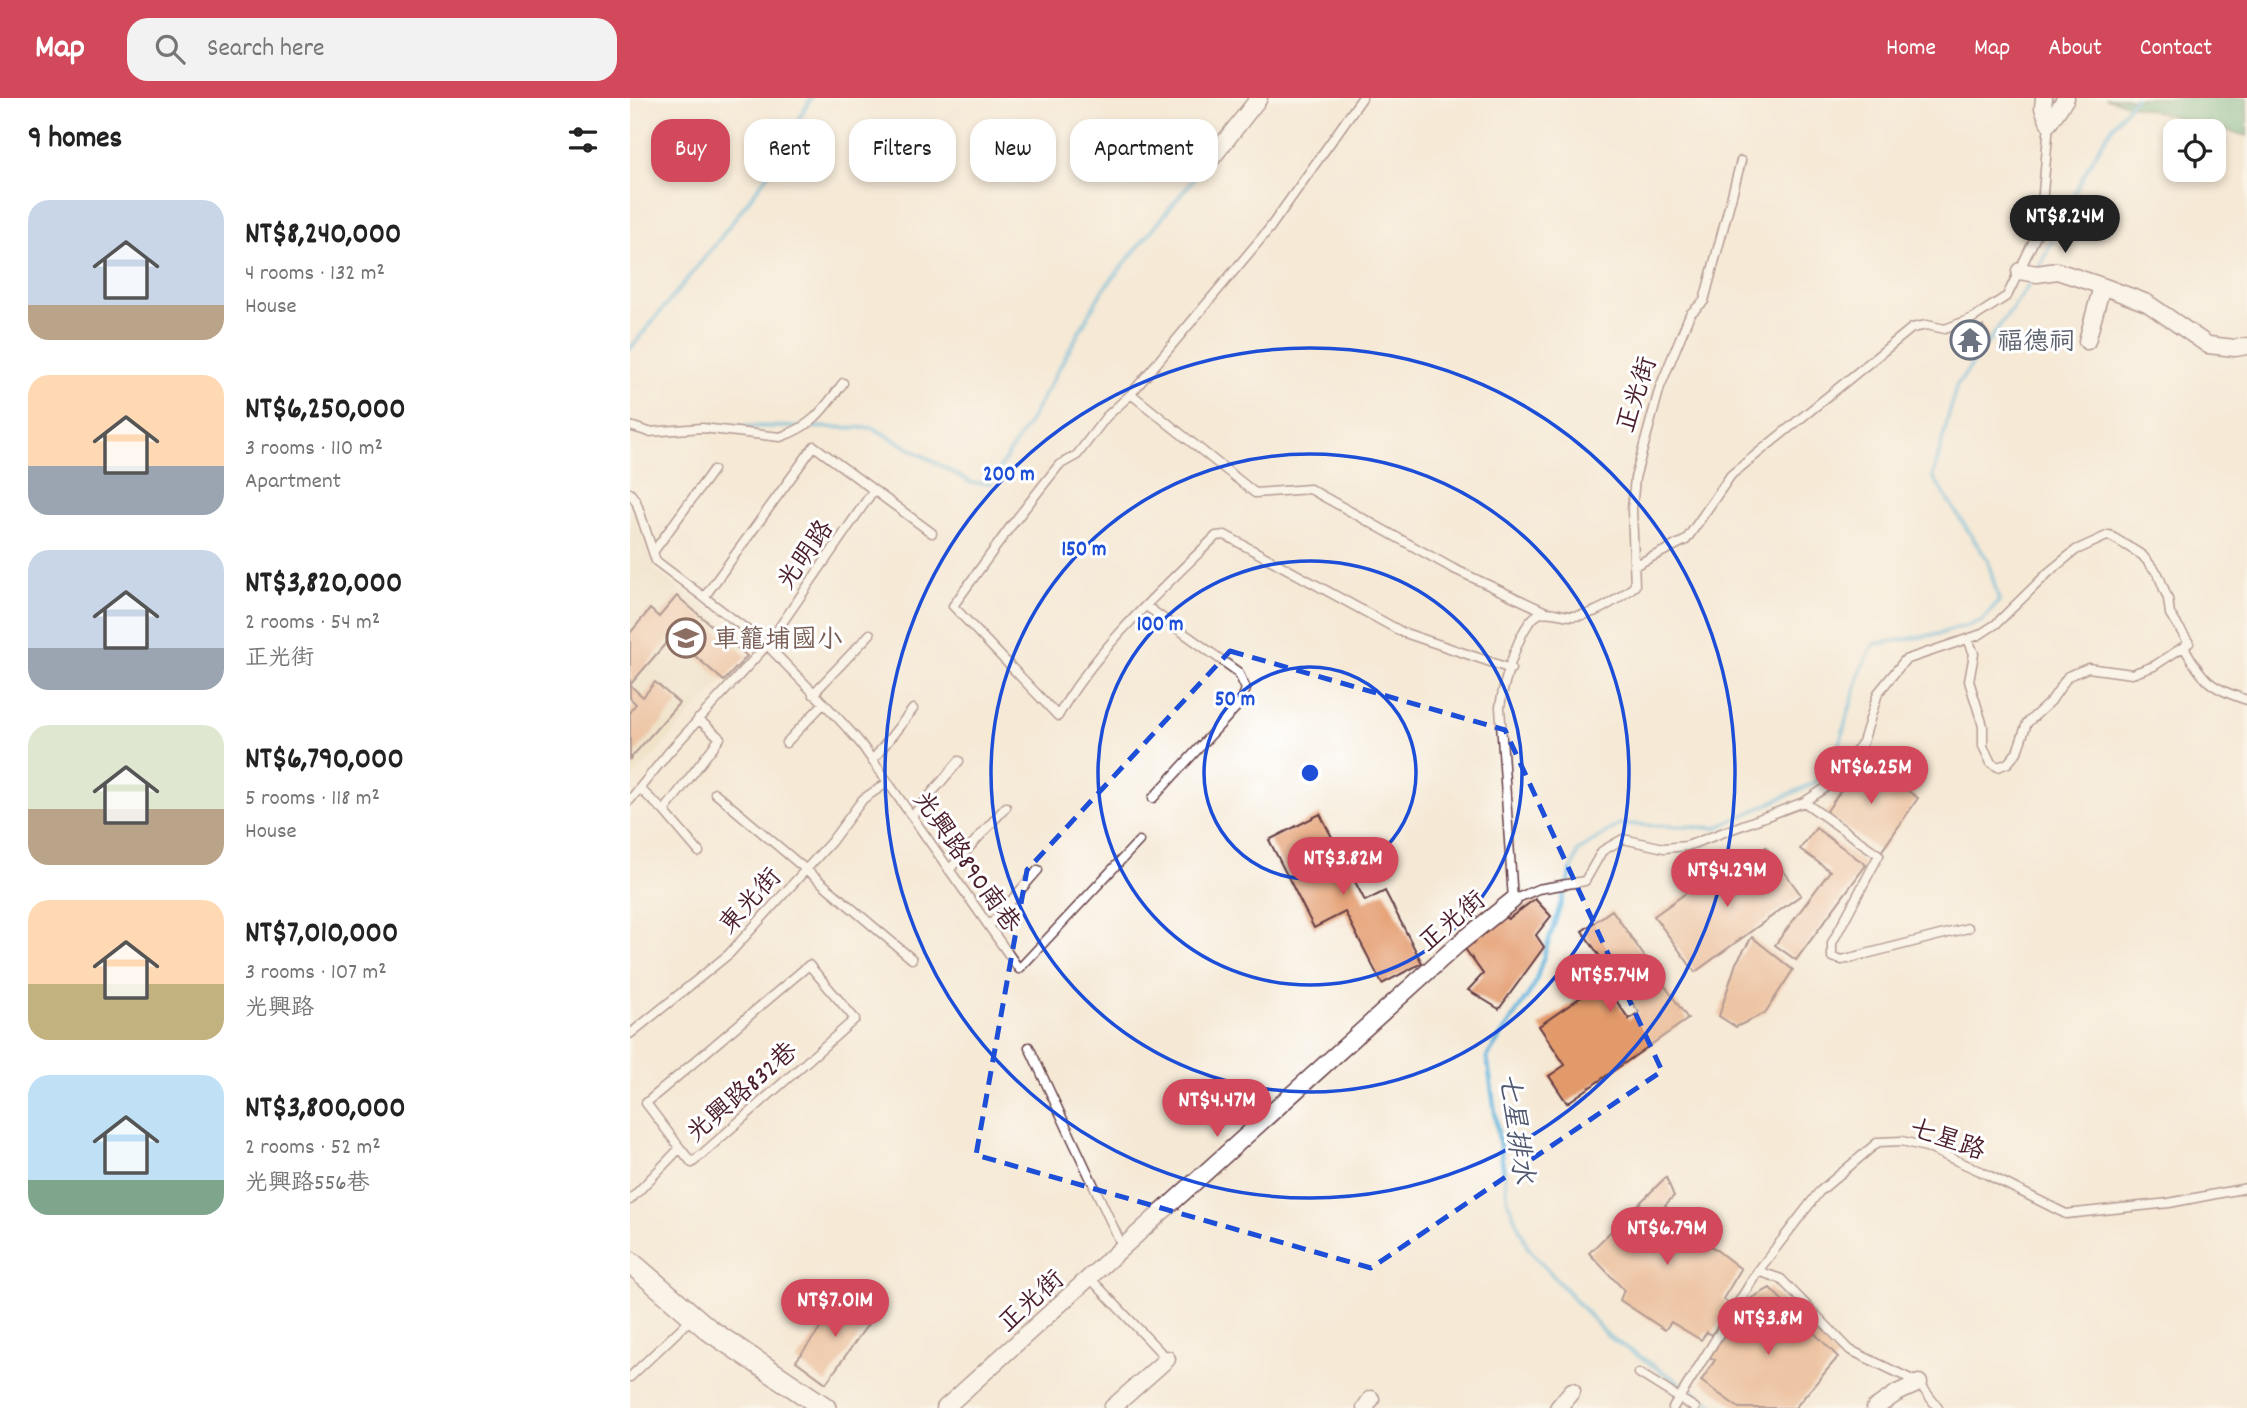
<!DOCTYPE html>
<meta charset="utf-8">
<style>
body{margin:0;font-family:Dekko,"LXGW WenKai TC",sans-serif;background:#f2f2f2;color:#222;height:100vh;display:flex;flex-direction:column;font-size:26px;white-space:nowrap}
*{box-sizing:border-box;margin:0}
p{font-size:23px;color:#767676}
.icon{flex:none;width:38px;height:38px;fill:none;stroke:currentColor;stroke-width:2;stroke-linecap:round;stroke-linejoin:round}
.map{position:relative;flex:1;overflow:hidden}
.sheet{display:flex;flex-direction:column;background:#fff;width:630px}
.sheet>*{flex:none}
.banner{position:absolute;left:21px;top:21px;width:665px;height:63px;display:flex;gap:14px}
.fabs{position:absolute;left:1533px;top:21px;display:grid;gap:14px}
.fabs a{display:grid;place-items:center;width:63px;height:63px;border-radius:14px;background:#fff;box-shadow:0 4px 10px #0003;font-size:35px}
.price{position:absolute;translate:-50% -60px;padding:0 16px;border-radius:24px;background:#d1495b;color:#fff;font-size:23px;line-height:46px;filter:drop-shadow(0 2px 4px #0008)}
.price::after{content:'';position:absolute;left:50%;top:42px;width:21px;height:16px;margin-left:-10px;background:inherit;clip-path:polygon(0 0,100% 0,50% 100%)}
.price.current{background:#222;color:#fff}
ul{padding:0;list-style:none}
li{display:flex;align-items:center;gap:21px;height:175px;padding:0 28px}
li span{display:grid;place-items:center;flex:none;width:196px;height:140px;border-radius:21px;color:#555}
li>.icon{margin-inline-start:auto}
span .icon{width:84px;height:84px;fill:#fffc;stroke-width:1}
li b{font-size:30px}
h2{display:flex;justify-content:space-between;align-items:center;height:84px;padding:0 28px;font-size:30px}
.chip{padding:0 24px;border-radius:21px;background:#fff;box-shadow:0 4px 10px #0003;font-size:24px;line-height:63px}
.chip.current{background:#d1495b;color:#fff}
header{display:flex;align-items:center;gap:42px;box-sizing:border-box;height:98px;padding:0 35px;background:#d1495b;color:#fff}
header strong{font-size:33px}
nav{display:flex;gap:38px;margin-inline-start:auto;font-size:24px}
.search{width:490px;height:63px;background:#f2f2f2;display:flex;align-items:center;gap:18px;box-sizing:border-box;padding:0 24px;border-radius:21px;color:#767676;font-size:26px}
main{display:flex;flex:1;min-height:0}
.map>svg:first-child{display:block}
.built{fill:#e6daba}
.forest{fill:#5eaf7a;stroke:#546752;stroke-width:2}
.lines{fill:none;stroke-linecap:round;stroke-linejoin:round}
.stream{stroke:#5eb2d9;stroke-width:4.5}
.building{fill:#e39a6b}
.lane-casing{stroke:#643d44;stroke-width:11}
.street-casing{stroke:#643d44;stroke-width:19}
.secondary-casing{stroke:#643d44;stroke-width:24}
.lane{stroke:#fff;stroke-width:8}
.street{stroke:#fff;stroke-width:16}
.secondary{stroke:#fff;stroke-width:21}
.marked{fill:none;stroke:#1d4ed8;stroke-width:5;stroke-dasharray:14 9;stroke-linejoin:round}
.ring{fill:none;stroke:#1d4ed8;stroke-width:3.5}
.labels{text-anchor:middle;stroke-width:6;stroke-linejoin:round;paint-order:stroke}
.worship-label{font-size:26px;fill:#5b616d;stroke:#fff;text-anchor:start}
.street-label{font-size:26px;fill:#4a1f2b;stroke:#fff}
.education-label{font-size:26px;fill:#785e54;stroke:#fff;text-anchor:start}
.water-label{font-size:28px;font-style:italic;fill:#525a71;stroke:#fff}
.centre{fill:#1d4ed8;stroke:#fff;stroke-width:3.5}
.ring-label{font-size:21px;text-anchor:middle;font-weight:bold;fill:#1d4ed8;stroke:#fff;stroke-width:6;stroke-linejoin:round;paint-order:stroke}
</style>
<header>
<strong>Map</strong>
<div class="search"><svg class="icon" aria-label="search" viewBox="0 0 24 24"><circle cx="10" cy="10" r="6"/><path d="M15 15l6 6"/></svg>Search here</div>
<nav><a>Home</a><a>Map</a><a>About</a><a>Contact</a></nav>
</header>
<main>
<section class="sheet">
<h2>9 homes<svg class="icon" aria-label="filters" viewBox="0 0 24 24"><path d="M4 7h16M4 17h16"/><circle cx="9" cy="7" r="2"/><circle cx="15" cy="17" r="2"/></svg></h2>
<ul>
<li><span style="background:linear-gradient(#c9d6e8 75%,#b9a48a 0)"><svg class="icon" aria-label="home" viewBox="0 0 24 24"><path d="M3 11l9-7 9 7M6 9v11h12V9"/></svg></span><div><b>NT$8,240,000</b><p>4 rooms · 132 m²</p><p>House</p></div></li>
<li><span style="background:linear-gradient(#ffd9b3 65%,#9aa5b1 0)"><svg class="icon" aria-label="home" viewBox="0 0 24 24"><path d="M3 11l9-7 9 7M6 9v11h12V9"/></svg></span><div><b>NT$6,250,000</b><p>3 rooms · 110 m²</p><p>Apartment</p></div></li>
<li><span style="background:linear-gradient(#c9d6e8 70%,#9aa5b1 0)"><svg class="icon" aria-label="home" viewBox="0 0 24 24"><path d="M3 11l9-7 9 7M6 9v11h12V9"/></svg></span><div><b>NT$3,820,000</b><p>2 rooms · 54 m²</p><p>正光街</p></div></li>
<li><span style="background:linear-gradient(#dfe7d0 60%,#b9a48a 0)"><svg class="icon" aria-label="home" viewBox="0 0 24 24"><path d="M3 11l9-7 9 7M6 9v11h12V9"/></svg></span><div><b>NT$6,790,000</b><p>5 rooms · 118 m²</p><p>House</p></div></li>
<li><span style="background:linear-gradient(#ffd9b3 60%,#c2b280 0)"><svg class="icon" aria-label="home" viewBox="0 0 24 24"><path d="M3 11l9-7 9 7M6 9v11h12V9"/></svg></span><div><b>NT$7,010,000</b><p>3 rooms · 107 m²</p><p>光興路</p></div></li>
<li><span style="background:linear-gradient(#bfe0f5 75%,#7fa58c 0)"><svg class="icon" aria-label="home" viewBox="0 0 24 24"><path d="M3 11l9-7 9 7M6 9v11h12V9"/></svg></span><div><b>NT$3,800,000</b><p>2 rooms · 52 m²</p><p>光興路556巷</p></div></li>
</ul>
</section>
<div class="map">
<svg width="1617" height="1310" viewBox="0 0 1617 1310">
<rect width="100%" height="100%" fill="#fff"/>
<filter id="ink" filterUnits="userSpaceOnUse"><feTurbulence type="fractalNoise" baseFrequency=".0143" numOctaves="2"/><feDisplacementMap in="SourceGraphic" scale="14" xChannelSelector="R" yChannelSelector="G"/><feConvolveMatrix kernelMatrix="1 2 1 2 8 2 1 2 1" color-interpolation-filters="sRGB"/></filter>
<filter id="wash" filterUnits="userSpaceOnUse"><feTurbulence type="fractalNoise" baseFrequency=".00686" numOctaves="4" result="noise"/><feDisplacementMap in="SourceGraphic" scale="28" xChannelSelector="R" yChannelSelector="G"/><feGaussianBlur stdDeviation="1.57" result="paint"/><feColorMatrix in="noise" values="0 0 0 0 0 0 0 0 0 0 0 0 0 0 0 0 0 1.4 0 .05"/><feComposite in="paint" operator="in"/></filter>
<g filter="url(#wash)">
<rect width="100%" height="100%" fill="#f5e9d5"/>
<path class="built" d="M 0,401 L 10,423 L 26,473 L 116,543 L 100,573 L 0,683 Z"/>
<path class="forest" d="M 1475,0 L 1617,0 L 1617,38 Z"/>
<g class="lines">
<path class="stream" d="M 1408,172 C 1437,113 1461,50 1505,0
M 0,251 L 85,147 L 136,79 L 181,0
M 83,328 L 243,330 L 342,385 L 360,385 L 398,326 L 472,193 L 580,61
M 1088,1310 L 978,1238 L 898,1150 L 878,1104 L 857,959 L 904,888 L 948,753 L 990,726 L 1086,730 L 1184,685 L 1207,654 L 1231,571 L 1244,546 L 1308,536 L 1352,523 L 1369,503 L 1358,463 L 1303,379 L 1326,289 L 1404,180"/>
</g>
<g id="blocks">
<path class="building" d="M 1353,228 L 1359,241 L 1347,247 L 1339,257 L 1331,253 L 1326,253 L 1322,244 Z
M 47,498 L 117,558 L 94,583 L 42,538 L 0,587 L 0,535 L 20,511 L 29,519 Z
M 25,584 L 49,605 L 0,661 L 0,613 L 6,606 L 0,600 L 0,587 L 13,599 Z
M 1232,661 L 1288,700 L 1251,754 L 1195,716 Z
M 690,716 L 735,803 L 755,793 L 792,865 L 752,886 L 715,814 L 684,830 L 639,742 Z
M 1186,730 L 1236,767 L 1166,862 L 1145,847 L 1200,773 L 1170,751 Z
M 1136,749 L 1171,797 L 1065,874 L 1024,818 L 1080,778 L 1086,786 Z
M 905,801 L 921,818 L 906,837 L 914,849 L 869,911 L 838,892 L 853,876 L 833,848 L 871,817 L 878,821 Z
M 982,812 L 1058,921 L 937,1005 L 919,978 L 935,967 L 909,928 L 973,884 L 999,921 L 1009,914 L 952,833 Z
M 1122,839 L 1163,872 L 1135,915 L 1106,929 L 1089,918 L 1106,865 Z
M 1036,1079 L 1044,1098 L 1035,1107 L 1058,1130 L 1111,1171 L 1093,1201 L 1100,1206 L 1082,1237 L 1077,1234 L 1071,1242 L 1041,1224 L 1035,1232 L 990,1202 L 994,1192 L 959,1155 Z
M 1140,1190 L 1208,1259 L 1165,1310 L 1109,1310 L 1071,1283 L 1085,1262 L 1080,1259 L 1118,1202 Z
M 216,1196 L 243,1219 L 196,1285 L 166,1263 Z"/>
</g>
</g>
<g filter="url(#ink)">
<use href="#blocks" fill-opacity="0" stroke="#643d44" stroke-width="2"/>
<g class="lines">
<g class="lane-casing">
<path id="lane" d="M 732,0 L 639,131 L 501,296 L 476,319 L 447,357 L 429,367 L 381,428 L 323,508 L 428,618 C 464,553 532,491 586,438 L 595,437 L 772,534 L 881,571
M 1111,63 L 1074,203 L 1060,216 L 1030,289 L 1005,380 L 1002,411 L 1005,488 C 987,501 965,519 941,518 C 931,518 919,511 909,516 C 889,525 873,588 870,609 L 883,802 L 908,791 L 955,783 L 972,753 L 993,741 L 1034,750 L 1057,748 L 1174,704 L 1200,687 L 1233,644 L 1248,595 L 1275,562 L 1349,537 L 1366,526 L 1420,473 L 1446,452 L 1479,437 L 1512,457 L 1528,476 L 1538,501 L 1540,516 L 1559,545 L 1524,568 L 1502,576 L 1458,570 L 1438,578 L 1421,603 L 1397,625 L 1387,654 L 1378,665 L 1368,669 L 1361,665 L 1353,648 L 1353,628 L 1339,583 L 1344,556 L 1338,541
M 501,296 L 625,395 L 680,391 L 822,470 L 916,514
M 0,328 L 19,334 L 72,330 L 150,339 C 183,328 193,312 213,285
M 0,395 L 6,403 L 26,463 L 137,547 L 243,393
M 24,453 L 83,372
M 1004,468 L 1056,442 L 1101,377 L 1282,230 L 1297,227 L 1315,231 L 1343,220 L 1377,198 L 1410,130 L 1419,25
M 75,498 L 184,348 L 302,435
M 516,508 L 608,574 L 616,591 L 611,604 L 523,700
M 1554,549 C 1573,583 1580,590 1617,602
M 183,596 L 240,536
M 156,645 L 193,606
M 242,663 L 283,611
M 10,691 L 34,713 L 69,754
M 85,695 L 282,861
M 0,702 L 39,654 L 137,547 C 168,580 202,611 231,646 L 389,871 L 509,743
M 1174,704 L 1249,757 L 1202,845 L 1202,859 L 1212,862 L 1338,830
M 34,713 L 90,640 L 68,621
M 282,718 L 329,663
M 319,772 L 376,709
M 359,828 L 408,772
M 0,936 L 99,856 L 201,744 L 233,701 L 257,685
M 399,949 L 493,1150
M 0,1102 L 50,1050 L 62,1065 L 225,921 L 179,867 L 16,1005 L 50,1050
M 1128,1173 L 1151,1181 L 1220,1252 L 1289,1285 L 1308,1310
M 461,1181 L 537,1261
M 1009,1275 L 1065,1310
M 0,1279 L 63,1219
M 1043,1310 L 1128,1173 L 1189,1094 L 1248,1044 L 1272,1043 L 1296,1049 L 1350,1073 L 1436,1116 L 1539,1105 L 1617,1090"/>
</g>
<g class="street-casing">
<path id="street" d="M 1414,0 L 1413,10 L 1419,25 L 1436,0
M 582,60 L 629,0
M 1390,173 L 1407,176 L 1427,173 L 1472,188 L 1517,205 L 1578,247 L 1605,250 L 1617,248
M 1457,243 L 1472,188
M 315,1310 L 827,847 L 883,802
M 482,1310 L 537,1261
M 735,1310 L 741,1301
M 928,1310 L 942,1293
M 1245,1310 L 1267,1295 L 1289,1285"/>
</g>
<g class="secondary-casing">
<path id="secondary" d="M 0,1164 L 79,1232 L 195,1310"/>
</g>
<use href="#lane" class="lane"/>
<use href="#street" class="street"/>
<use href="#secondary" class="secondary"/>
</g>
</g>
<path d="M0 0H1617V1310H0ZM 600,553 L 875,632 L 1032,973 L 741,1170 L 346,1057 L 397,772 Z" fill="#f5e9d5" fill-opacity=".55" fill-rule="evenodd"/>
<path class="marked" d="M 600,553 L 875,632 L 1032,973 L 741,1170 L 346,1057 L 397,772 Z"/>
<g class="ring">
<circle cx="680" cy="675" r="106"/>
<circle cx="680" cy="675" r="212"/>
<circle cx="680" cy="675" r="319"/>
<circle cx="680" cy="675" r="425"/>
</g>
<defs>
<g id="temple-ring" transform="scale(2.0125)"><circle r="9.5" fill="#fff" stroke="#6b7280" stroke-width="1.5"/><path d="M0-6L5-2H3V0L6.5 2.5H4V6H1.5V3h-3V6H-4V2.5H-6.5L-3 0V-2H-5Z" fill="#6b7280"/></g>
<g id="school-ring" transform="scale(2.0125)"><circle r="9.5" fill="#fff" stroke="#8d6e63" stroke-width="1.5"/><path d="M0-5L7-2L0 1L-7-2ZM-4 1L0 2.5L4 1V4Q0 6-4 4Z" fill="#8d6e63"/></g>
</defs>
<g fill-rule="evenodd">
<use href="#temple-ring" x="1340" y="242"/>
<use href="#school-ring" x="56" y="540"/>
</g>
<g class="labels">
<g class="worship-label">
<text x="1367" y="251">福德祠</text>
</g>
<g class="street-label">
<text transform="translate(1005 296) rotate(-72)" y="9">正光街</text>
<text transform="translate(174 456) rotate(-55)" y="9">光明路</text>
<text transform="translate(338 763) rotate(55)" y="9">光興路890南巷</text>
<text transform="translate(119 802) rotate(-48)" y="9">東光街</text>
<text transform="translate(821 822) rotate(-40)" y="9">正光街</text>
<text transform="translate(111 993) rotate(-41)" y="9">光興路832巷</text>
<text transform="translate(1318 1040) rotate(19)" y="9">七星路</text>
<text transform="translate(400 1202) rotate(-42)" y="9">正光街</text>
</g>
<g class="education-label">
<text x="83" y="549">車籠埔國小</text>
</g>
<g class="water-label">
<text transform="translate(888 1030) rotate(82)" y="10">七星排水</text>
</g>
</g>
<circle cx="680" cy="675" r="10" class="centre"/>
<g class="ring-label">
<text x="379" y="382">200 m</text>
<text x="454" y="457">150 m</text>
<text x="530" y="532">100 m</text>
<text x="605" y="607">50 m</text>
</g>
</svg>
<div class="fabs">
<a><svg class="icon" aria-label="locate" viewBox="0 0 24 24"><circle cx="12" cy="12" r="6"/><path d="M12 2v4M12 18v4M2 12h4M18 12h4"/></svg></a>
</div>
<b class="price current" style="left:1435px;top:157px">NT$8.24M</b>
<b class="price" style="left:1241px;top:708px">NT$6.25M</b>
<b class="price" style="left:713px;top:799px">NT$3.82M</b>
<b class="price" style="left:1097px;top:811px">NT$4.29M</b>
<b class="price" style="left:980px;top:916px">NT$5.74M</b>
<b class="price" style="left:587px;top:1041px">NT$4.47M</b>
<b class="price" style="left:1037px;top:1169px">NT$6.79M</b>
<b class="price" style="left:205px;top:1241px">NT$7.01M</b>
<b class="price" style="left:1138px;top:1259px">NT$3.8M</b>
<div class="banner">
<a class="chip current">Buy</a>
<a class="chip">Rent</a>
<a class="chip">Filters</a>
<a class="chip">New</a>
<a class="chip">Apartment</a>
</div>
</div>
</main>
